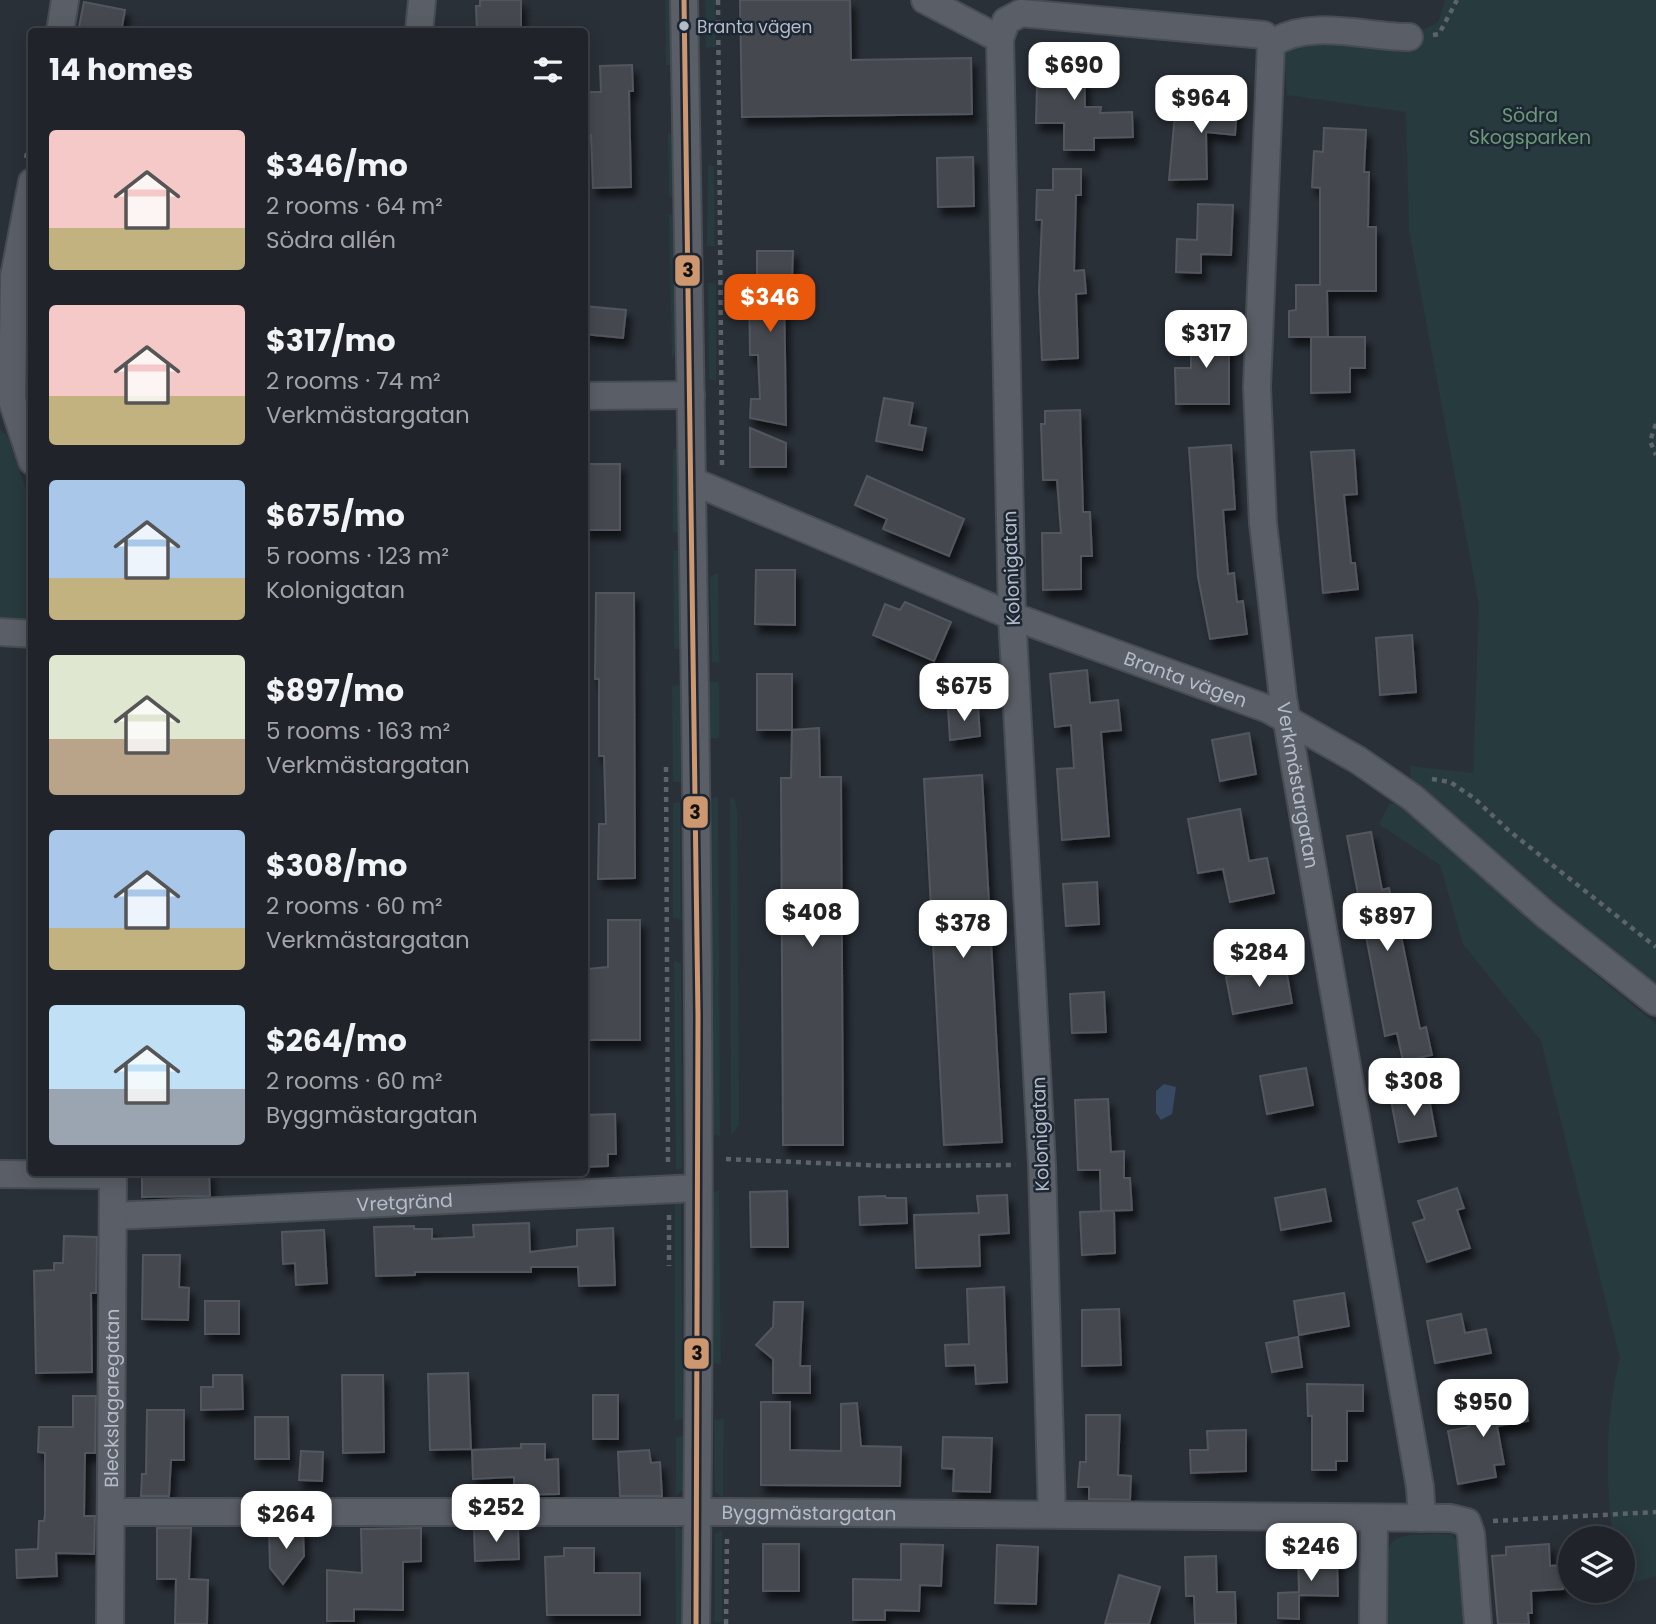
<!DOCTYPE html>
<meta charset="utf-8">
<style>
body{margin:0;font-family:Poppins,sans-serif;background:#282c32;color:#f1f3f6;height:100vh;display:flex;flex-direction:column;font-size:26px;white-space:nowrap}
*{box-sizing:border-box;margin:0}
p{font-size:23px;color:#a2a4a8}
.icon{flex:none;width:38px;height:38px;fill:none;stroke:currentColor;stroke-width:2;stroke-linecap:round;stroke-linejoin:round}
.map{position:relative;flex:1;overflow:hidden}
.details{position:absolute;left:28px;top:28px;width:560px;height:1148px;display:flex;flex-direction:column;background:#20242a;border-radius:7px;box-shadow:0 4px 18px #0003,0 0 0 2px #3d4147}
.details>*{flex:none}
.fabs{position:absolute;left:1558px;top:1526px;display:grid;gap:14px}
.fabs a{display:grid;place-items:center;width:77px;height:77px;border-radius:50%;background:#20242a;box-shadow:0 4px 18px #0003,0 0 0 2px #3d4147;font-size:35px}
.price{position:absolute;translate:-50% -60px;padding:0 16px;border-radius:14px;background:#fff;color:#222;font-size:23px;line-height:46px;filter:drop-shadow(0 2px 4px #0008)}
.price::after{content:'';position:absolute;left:50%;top:42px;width:21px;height:16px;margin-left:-10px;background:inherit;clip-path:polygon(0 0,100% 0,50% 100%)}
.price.active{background:#ea580c;color:#fff}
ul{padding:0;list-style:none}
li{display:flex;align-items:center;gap:21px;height:175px;padding:0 21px}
li span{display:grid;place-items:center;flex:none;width:196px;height:140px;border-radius:7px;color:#555}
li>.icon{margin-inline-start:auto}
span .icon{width:84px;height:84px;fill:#fffc;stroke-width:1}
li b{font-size:30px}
h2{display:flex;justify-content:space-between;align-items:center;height:84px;padding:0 21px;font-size:30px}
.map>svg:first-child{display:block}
.green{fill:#273a3e}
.water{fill:#384963}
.building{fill:#444950;stroke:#52575f;stroke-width:2;filter:url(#shadow)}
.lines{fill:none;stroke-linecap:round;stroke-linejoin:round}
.minor-casing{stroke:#484c53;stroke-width:30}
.path{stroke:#5d636a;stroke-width:4.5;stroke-dasharray:5 5;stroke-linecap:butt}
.minor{stroke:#5a5e66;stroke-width:26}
.bus-1-casing{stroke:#1d2633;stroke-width:10}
.bus-1{stroke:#cd976f;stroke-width:5}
.bus-dot{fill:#b4bcc9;stroke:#1d2633;stroke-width:2.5}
.labels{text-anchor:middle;stroke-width:5;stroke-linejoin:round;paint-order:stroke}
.bus-label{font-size:17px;fill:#b4bcc9;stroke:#1d2633;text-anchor:start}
.park-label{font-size:19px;fill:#6b9a76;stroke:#1d2633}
.street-label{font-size:19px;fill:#b4bcc9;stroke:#1d2633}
.line-badge{stroke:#1d2633;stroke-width:2.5}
.pale-badge-label{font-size:19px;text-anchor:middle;font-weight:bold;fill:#111}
</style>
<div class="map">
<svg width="1656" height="1624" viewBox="0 0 1656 1624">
<defs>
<filter id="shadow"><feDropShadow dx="4.5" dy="8" stdDeviation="3.5" flood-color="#0009"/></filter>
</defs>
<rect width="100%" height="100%" fill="#2a3038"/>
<path class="green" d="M 665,0 L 672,0 L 673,65 L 666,65 Z
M 705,0 L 715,0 L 716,47 L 706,48 Z
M 1445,0 L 1656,0 L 1656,986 L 1412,785 L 1410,766 L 1473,773 L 1479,605 L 1409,230 L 1406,112 L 1287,95 L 1284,57 L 1288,23 L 1425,29 L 1438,22 Z
M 668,132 L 676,137 L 677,196 L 669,197 Z
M 708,165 L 714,166 L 715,246 L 707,246 Z
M 669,215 L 676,216 L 679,343 L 672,360 Z
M 708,283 L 716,283 L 716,381 L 709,379 Z
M 0,430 L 7,435 L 31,504 L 31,624 L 0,623 Z
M 673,449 L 679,449 L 680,533 L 673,532 Z
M 673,551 L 680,551 L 681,649 L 674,649 Z
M 718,573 L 719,663 L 712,662 L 710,577 Z
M 719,682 L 719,738 L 710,738 L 710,682 Z
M 680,685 L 681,782 L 673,782 L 672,686 Z
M 718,796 L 720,1137 L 712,1133 L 711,799 Z
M 730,797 L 735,800 L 737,812 L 739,1125 L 731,1135 Z
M 680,802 L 681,919 L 673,918 L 673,803 Z
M 1390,803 L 1401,805 L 1560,946 L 1656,1024 L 1656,1576 L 1622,1586 L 1622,1538 L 1613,1538 C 1605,1479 1605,1417 1620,1358 L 1541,1041 L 1463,944 L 1440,865 L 1379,824 Z
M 674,960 L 681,964 L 682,1168 L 676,1170 Z
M 719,1190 L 721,1365 L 714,1363 L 712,1193 Z
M 675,1199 L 681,1202 L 683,1417 L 675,1421 Z
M 724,1419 L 723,1497 L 715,1492 L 714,1420 Z
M 685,1436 L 686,1488 L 676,1495 L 676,1437 Z
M 675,1526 L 684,1531 L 685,1624 L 676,1624 Z
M 722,1530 L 722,1622 L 715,1622 L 715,1534 Z
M 1451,1534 L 1460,1544 L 1466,1624 L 1387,1624 C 1387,1606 1378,1548 1396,1539 C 1410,1532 1436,1535 1451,1534 Z"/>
<path class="water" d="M 1164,1084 L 1176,1087 L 1172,1114 L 1161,1120 L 1156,1113 L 1156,1091 Z"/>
<path class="building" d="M 480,0 L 521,0 L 521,32 L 477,32 L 476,6 L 480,6 Z
M 740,0 L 850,0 L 851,60 L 971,58 L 972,114 L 742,117 Z
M 84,2 L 125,10 L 121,32 L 78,32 Z
M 1084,49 L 1085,107 L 1101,107 L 1100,113 L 1132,112 L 1133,137 L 1094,138 L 1094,150 L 1064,150 L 1064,123 L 1036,123 L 1038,50 Z
M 632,65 L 633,91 L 629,91 L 631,187 L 593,188 L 591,135 L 584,136 L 584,92 L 601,92 L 600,66 Z
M 1202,91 L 1238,94 L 1235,135 L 1206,132 L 1207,179 L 1169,180 L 1175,114 L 1201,116 Z
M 1324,128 L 1366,130 L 1364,172 L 1369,172 L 1368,227 L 1376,227 L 1376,291 L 1327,291 L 1328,337 L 1289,337 L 1289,311 L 1296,310 L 1296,285 L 1320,285 L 1320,188 L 1312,187 L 1314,151 L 1323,152 Z
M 973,157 L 974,206 L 938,207 L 937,158 Z
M 1053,169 L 1081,169 L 1081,195 L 1076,195 L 1074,271 L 1084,270 L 1086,293 L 1076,294 L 1078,358 L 1042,360 L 1039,291 L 1042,220 L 1036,220 L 1037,190 L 1053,190 Z
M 1198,204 L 1233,205 L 1231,255 L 1201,254 L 1201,273 L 1176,272 L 1177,239 L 1197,240 Z
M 757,251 L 793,251 L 792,282 L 784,282 L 786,425 L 750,418 L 751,399 L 760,399 L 758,355 L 750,355 L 749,286 L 757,286 Z
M 584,306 L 626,310 L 623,338 L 584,334 Z
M 1191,330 L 1229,330 L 1229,404 L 1176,404 L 1175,368 L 1191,368 Z
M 1311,337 L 1365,337 L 1365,368 L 1350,368 L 1350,392 L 1311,393 Z
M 884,398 L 913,403 L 909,425 L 926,428 L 922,450 L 876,441 Z
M 1080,410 L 1083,512 L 1090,512 L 1092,556 L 1081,556 L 1081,589 L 1043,590 L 1042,533 L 1061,533 L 1057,480 L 1043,480 L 1041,424 L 1045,424 L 1045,411 Z
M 750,428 L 786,443 L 786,467 L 750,467 Z
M 1231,445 L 1235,509 L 1223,510 L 1228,574 L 1234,573 L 1237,602 L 1243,601 L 1247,634 L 1210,639 L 1198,577 L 1189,448 Z
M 1354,450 L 1357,494 L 1344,495 L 1351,563 L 1355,563 L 1358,589 L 1323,593 L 1311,452 Z
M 584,464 L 620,464 L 620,530 L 584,530 Z
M 867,476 L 964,519 L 949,556 L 883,529 L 887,519 L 855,505 Z
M 756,570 L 795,570 L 795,625 L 755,624 Z
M 596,593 L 634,593 L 635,878 L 598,879 L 599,824 L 606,824 L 604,756 L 599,756 L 599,679 L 595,679 Z
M 905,602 L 951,622 L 934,661 L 873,635 L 885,604 L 900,610 Z
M 1412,635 L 1416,692 L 1380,695 L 1376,638 Z
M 1087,670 L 1090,703 L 1118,700 L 1121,730 L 1101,732 L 1109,836 L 1062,840 L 1057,769 L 1074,768 L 1071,725 L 1055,727 L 1050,674 Z
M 757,674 L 792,674 L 792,730 L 757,730 Z
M 978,706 L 980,736 L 950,740 L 948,708 Z
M 819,728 L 820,777 L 841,777 L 843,1145 L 783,1145 L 781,778 L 791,778 L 792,730 Z
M 1249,733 L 1256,774 L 1220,781 L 1212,740 Z
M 982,775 L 1002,1142 L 944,1145 L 924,779 Z
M 1240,809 L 1249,861 L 1267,858 L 1274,893 L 1230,902 L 1223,869 L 1198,873 L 1188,819 Z
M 1371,832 L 1382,890 L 1389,888 L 1395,917 L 1397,916 L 1420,1029 L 1426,1027 L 1432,1055 L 1403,1061 L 1397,1033 L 1385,1036 L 1347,836 Z
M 1097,882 L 1099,924 L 1066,926 L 1063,884 Z
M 608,920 L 640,920 L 640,1040 L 588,1040 L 588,969 L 608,967 Z
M 1266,961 L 1268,972 L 1286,969 L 1292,1003 L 1233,1014 L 1226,977 L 1247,973 L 1245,965 Z
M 1104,992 L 1106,1032 L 1072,1033 L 1070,994 Z
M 1306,1068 L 1313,1105 L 1267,1114 L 1260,1076 Z
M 1428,1093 L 1436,1136 L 1399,1142 L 1391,1100 Z
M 1108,1099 L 1111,1152 L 1124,1151 L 1124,1178 L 1130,1178 L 1132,1210 L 1101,1211 L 1100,1170 L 1078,1170 L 1075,1100 Z
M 615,1114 L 616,1154 L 608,1154 L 608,1166 L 584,1167 L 584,1115 Z
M 142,1172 L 209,1172 L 210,1196 L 142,1197 Z
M 1457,1188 L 1464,1208 L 1457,1210 L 1470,1248 L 1427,1262 L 1413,1223 L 1425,1219 L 1418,1201 Z
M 1325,1189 L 1331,1221 L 1281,1230 L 1275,1198 Z
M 787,1191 L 788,1247 L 751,1247 L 750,1192 Z
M 1007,1195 L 1009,1233 L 979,1235 L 980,1266 L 916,1268 L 914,1215 L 979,1213 L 977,1196 Z
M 885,1196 L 886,1198 L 906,1198 L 907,1223 L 860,1225 L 859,1197 Z
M 1114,1211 L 1115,1253 L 1082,1255 L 1080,1212 Z
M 529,1223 L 530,1252 L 577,1246 L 577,1230 L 613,1228 L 615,1285 L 579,1286 L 578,1267 L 531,1267 L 531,1272 L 415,1272 L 415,1275 L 376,1276 L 374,1227 L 414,1226 L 414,1229 L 432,1229 L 432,1239 L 474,1237 L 473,1225 Z
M 324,1230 L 327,1283 L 296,1285 L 295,1263 L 283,1264 L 282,1232 Z
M 64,1236 L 97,1237 L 96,1293 L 91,1293 L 92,1372 L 36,1373 L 34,1271 L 54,1270 L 54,1263 L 63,1263 Z
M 143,1255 L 180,1255 L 179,1287 L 189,1288 L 188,1320 L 142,1319 Z
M 1004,1287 L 1007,1382 L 976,1384 L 975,1365 L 946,1366 L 945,1345 L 969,1344 L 967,1289 Z
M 1344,1293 L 1349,1326 L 1299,1335 L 1294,1301 Z
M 205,1301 L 239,1301 L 239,1334 L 205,1334 Z
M 774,1302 L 803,1302 L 800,1366 L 810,1366 L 810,1393 L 773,1393 L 773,1359 L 756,1345 L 773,1327 Z
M 1119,1309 L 1121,1365 L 1082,1366 L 1082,1310 Z
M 1461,1314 L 1465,1333 L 1486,1329 L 1491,1353 L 1435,1363 L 1427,1321 Z
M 1298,1337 L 1302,1367 L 1272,1372 L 1266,1343 Z
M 468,1373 L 471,1449 L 430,1450 L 428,1374 Z
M 213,1375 L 242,1375 L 243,1409 L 201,1410 L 201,1387 L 213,1387 Z
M 342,1375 L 383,1375 L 384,1452 L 343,1453 Z
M 1307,1384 L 1363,1385 L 1363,1411 L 1347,1411 L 1347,1461 L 1336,1461 L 1336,1470 L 1312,1470 L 1312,1416 L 1308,1416 Z
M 593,1395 L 618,1395 L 618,1439 L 593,1439 Z
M 73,1396 L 96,1396 L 95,1453 L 85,1453 L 84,1516 L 95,1516 L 94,1554 L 56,1553 L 57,1576 L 17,1578 L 16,1550 L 38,1549 L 39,1521 L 44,1521 L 45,1515 L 45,1453 L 38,1452 L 39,1427 L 73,1427 Z
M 1524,1398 L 1528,1421 L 1497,1426 L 1504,1464 L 1494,1465 L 1496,1477 L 1458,1484 L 1448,1431 L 1469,1427 L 1465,1409 Z
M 761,1402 L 790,1402 L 790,1450 L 841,1451 L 841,1404 L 857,1403 L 861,1446 L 901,1447 L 900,1486 L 761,1485 Z
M 147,1410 L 184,1410 L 184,1460 L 171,1460 L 169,1496 L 141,1496 L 142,1474 L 146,1474 Z
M 1086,1415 L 1120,1415 L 1118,1475 L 1131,1476 L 1130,1500 L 1089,1499 L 1089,1487 L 1078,1487 L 1080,1462 L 1086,1462 Z
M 255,1417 L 288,1417 L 289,1459 L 255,1459 Z
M 1246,1430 L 1246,1471 L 1191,1473 L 1190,1450 L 1208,1450 L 1207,1431 Z
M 943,1437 L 992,1438 L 990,1492 L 953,1491 L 954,1469 L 942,1468 Z
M 521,1444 L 545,1444 L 545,1460 L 558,1459 L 559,1494 L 514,1495 L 514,1477 L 473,1479 L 472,1450 L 521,1448 Z
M 649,1450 L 651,1463 L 660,1462 L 662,1496 L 620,1496 L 618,1452 Z
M 301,1451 L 323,1452 L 322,1481 L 299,1480 Z
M 157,1528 L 191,1528 L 189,1579 L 208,1580 L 207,1624 L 175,1624 L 176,1579 L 157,1579 Z
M 303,1528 L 304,1556 L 283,1584 L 270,1568 L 269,1529 Z
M 421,1528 L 421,1561 L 403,1562 L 403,1610 L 354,1609 L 354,1621 L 327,1621 L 327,1570 L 362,1573 L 361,1529 Z
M 474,1528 L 518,1528 L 519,1559 L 475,1561 Z
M 763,1544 L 799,1544 L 799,1591 L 763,1591 Z
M 901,1544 L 943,1545 L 941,1586 L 920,1585 L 919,1611 L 885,1610 L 885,1620 L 853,1620 L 853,1579 L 901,1580 Z
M 1549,1544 L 1550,1566 L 1561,1565 L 1563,1589 L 1531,1591 L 1532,1613 L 1528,1613 L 1529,1624 L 1498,1624 L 1492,1556 L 1506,1555 L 1506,1547 Z
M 997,1545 L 1038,1547 L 1036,1604 L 995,1603 Z
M 564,1548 L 594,1548 L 594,1573 L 640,1573 L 640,1615 L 547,1615 L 545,1557 L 564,1556 Z
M 1337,1554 L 1338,1596 L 1299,1595 L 1299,1619 L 1278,1618 L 1278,1593 L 1299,1592 L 1298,1555 Z
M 1216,1556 L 1217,1592 L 1235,1592 L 1236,1624 L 1195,1624 L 1194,1596 L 1186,1596 L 1185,1557 Z
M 1119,1575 L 1160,1587 L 1149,1624 L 1105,1624 Z"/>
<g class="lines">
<g class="minor-casing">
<g id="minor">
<path d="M 684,0 C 693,541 704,1083 696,1624"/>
<path d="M 925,0 L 1000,39"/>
<path d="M 60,32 L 65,0"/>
<path d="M 419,32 L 422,0"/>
<path id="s1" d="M 1271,44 L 1257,387 L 1263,523 L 1283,698 L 1420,1487 L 1422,1518"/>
<path d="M 1271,44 C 1309,18 1366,37 1409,37"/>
<path d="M 32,182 L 14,277 L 12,400 L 32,461"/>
<path d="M 584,396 L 691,395"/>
<path id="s2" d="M 692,481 L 1012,616 L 1268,709 L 1358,760 L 1413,798 L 1546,915 L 1656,1002"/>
<path d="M 0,632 L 32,634"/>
<path d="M 0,1174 L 113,1175"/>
<path id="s3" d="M 113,1216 L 697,1188"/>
<path id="s4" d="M 111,1512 L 727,1512 L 1451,1518 L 1467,1522 L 1471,1534 L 1478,1624"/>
<path d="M 1052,1514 L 1042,1165 L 1012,616 L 1000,39 L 1006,21 L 1021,13 L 1264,35 L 1271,44"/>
<path id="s5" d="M 110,1624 L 113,1172"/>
<path d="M 1373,1624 L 1374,1519"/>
</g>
</g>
<path class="path" d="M 718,0 L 722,465
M 1433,35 L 1439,34 L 1457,0
M 26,158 L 32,128
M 1656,424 L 1650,441 L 1656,455
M 666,767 L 668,1165
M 1432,779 L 1450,782 L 1474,798 L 1508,830 L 1656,947
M 726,1159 L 888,1166 L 1016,1165
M 669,1215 L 669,1266
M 1493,1521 L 1656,1512
M 726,1624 L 727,1537"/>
<use href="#minor" class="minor"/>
<g class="bus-1-casing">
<path id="bus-1" d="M 684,0 L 698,1015 L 696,1624"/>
</g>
<use href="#bus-1" class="bus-1"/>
</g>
<circle class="bus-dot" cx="684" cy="26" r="6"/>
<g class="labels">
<g class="bus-label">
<text x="697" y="33">Branta vägen</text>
</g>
<g class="park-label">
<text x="1530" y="122">Södra<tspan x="1530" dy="22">Skogsparken</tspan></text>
</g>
<g class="street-label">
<text transform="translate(1011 568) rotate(-92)" y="7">Kolonigatan</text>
<text dy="7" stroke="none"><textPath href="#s2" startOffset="532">Branta vägen</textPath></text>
<text dy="7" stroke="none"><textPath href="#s1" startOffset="744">Verkmästargatan</textPath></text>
<text transform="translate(1040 1134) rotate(-92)" y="7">Kolonigatan</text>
<text dy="7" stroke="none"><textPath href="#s3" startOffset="292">Vretgränd</textPath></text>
<text dy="7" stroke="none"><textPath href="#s5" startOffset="226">Bleckslagaregatan</textPath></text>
<text dy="7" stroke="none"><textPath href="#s4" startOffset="698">Byggmästargatan</textPath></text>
</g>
</g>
<g class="line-badge">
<rect x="674" y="254" width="27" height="33" rx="7" fill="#cd976f"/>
<rect x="682" y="795" width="27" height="34" rx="7" fill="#cd976f"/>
<rect x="683" y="1337" width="27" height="33" rx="7" fill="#cd976f"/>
</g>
<g class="pale-badge-label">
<text x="688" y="277">3</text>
<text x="695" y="819">3</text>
<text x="697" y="1360">3</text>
</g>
</svg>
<div class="fabs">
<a><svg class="icon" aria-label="layers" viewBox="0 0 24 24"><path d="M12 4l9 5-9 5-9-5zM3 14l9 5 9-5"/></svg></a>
</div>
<b class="price" style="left:1074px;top:102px">$690</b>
<b class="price" style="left:1201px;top:135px">$964</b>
<b class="price active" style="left:770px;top:334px">$346</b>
<b class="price" style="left:1206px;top:370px">$317</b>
<b class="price" style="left:964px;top:723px">$675</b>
<b class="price" style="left:812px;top:949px">$408</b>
<b class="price" style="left:1387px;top:953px">$897</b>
<b class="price" style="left:963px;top:960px">$378</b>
<b class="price" style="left:1259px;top:989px">$284</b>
<b class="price" style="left:1414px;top:1118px">$308</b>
<b class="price" style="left:1483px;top:1439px">$950</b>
<b class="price" style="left:496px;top:1544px">$252</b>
<b class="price" style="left:286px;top:1551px">$264</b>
<b class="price" style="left:1311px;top:1583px">$246</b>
<section class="details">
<h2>14 homes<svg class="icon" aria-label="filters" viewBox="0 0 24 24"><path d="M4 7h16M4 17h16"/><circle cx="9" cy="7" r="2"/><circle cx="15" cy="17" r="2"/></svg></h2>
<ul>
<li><span style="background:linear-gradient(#f6c9c9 70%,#c2b280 0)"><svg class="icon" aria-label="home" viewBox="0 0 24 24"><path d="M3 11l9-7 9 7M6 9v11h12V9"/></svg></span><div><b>$346/mo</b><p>2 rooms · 64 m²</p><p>Södra allén</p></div></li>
<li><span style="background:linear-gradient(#f6c9c9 65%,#c2b280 0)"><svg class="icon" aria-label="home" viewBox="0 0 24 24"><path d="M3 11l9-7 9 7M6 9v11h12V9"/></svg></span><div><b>$317/mo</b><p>2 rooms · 74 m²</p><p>Verkmästargatan</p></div></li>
<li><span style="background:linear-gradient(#a9c7e8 70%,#c2b280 0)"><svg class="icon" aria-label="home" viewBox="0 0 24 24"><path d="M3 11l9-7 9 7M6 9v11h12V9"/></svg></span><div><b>$675/mo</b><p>5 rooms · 123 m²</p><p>Kolonigatan</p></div></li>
<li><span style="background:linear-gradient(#dfe7d0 60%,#b9a48a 0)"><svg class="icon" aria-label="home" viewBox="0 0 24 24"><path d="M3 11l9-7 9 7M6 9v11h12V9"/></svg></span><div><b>$897/mo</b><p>5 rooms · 163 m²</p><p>Verkmästargatan</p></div></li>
<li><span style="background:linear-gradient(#a9c7e8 70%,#c2b280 0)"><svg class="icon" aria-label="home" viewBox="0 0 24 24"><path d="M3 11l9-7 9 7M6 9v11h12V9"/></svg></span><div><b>$308/mo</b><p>2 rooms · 60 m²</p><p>Verkmästargatan</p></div></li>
<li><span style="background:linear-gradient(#bfe0f5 60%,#9aa5b1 0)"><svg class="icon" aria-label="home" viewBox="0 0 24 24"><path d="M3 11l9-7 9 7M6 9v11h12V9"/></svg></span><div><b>$264/mo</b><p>2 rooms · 60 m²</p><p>Byggmästargatan</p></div></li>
</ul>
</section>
</div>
